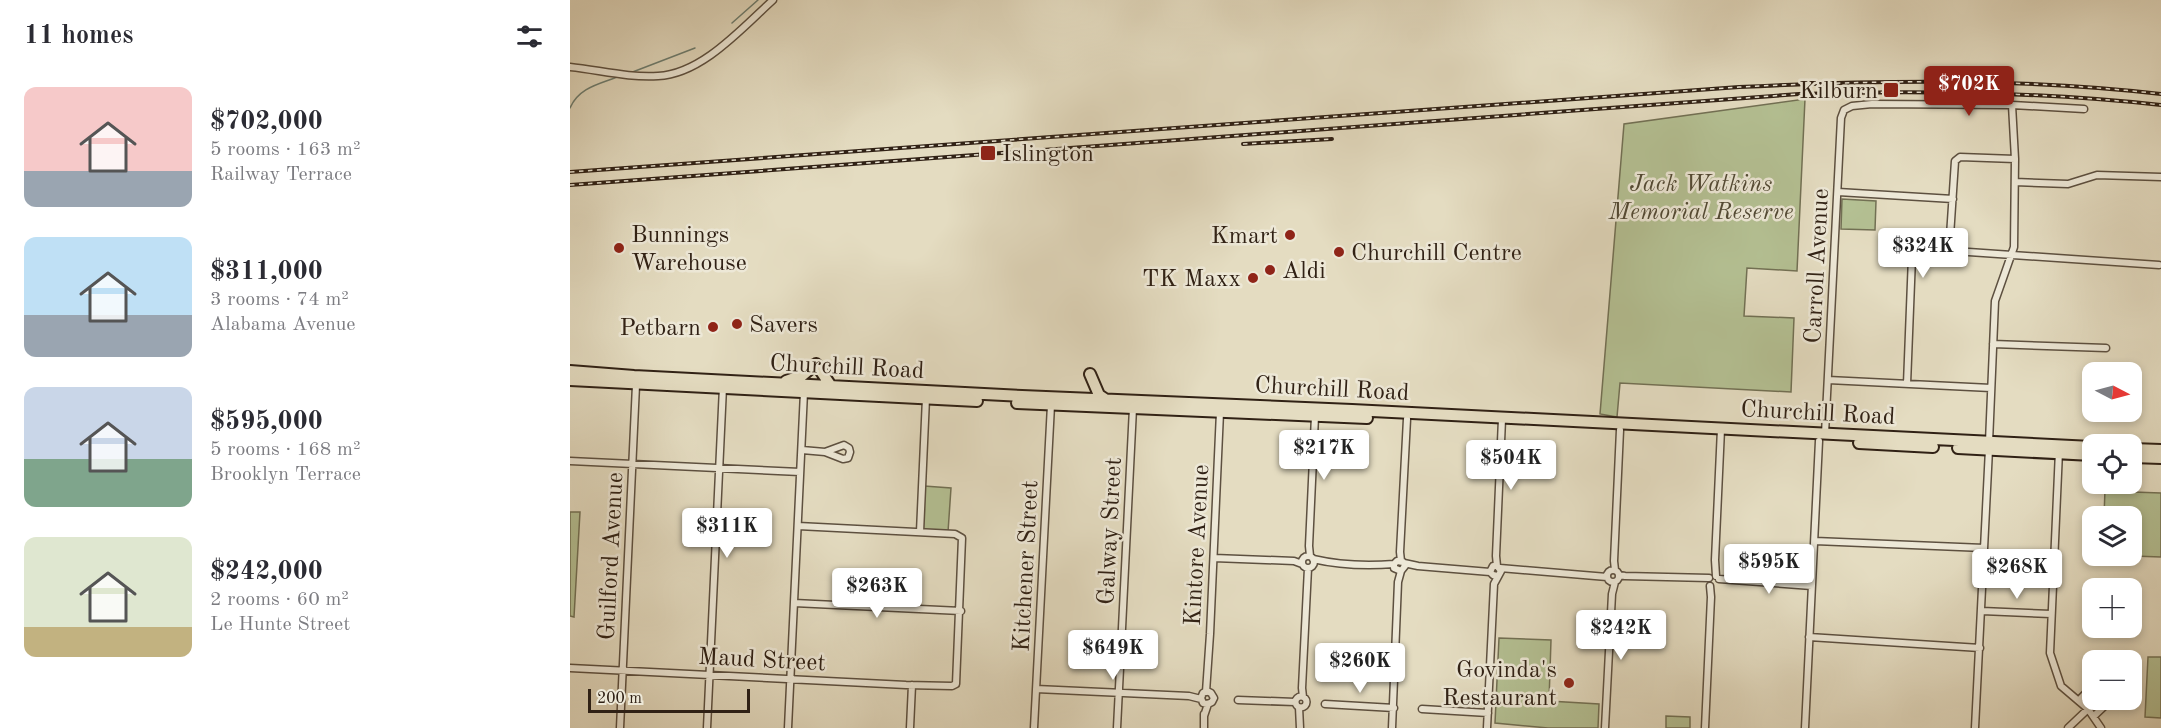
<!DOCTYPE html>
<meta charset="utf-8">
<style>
body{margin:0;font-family:"Old Standard TT",serif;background:#f2f2f3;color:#2b2b33;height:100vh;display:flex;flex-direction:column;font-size:22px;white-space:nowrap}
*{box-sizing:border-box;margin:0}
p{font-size:20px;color:#7c7c81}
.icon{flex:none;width:33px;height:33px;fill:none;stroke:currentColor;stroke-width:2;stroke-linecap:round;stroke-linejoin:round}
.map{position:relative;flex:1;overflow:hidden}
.drawer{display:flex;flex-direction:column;background:#fff;width:570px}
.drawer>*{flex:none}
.needle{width:39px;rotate:96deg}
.tools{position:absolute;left:1512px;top:362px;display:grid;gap:12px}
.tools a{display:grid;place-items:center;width:60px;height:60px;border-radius:12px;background:#fff;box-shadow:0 3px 9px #0003;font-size:30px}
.scale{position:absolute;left:18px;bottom:15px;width:162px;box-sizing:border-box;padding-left:6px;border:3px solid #302115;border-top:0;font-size:16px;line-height:21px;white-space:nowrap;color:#302115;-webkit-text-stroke:4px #ede8d7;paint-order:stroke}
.price{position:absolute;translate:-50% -51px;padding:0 14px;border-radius:6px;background:#fff;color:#222;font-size:20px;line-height:39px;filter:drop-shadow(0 2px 3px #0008)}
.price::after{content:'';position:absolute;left:50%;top:36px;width:18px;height:14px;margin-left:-9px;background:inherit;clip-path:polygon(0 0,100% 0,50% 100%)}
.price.on{background:#8f2418;color:#fff}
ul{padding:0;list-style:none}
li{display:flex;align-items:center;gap:18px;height:150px;padding:0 24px}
li span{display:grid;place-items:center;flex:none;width:168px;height:120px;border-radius:12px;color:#555}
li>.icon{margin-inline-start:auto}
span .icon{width:72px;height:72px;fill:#fffc;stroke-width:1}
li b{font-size:26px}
h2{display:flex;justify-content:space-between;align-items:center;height:72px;padding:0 24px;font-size:26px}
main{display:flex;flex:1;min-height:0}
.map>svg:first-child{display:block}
.green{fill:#b4c093;stroke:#727054;stroke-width:1.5}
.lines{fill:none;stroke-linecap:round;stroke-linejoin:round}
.stream{stroke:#6d7e71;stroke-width:1.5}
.street-casing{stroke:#5d5040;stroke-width:9}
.primary-casing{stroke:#302115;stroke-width:14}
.street{stroke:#ede8d7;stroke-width:6}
.primary{stroke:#e4dcc1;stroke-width:10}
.rail-casing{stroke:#302115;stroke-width:4}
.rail{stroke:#ede8d7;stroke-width:1.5;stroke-dasharray:4.5;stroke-linecap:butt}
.poi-dot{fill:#8f2418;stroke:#ede8d7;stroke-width:2}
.labels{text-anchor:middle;stroke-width:5;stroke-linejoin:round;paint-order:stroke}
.poi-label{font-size:24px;fill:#302115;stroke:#ede8d7;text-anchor:end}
.park-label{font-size:24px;font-style:italic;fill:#514934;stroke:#ede8d7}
.street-label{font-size:24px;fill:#302115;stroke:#ede8d7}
</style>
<main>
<section class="drawer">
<h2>11 homes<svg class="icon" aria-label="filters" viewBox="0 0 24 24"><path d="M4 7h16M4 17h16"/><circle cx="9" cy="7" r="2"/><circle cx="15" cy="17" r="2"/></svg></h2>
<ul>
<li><span style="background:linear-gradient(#f6c9c9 70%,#9aa5b1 0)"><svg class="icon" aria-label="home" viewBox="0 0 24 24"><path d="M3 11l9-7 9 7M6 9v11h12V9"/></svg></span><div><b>$702,000</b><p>5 rooms · 163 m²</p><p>Railway Terrace</p></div></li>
<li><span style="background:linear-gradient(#bfe0f5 65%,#9aa5b1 0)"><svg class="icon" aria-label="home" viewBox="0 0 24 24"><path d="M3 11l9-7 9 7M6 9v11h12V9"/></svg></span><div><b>$311,000</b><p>3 rooms · 74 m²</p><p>Alabama Avenue</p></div></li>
<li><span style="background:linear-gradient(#c9d6e8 60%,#7fa58c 0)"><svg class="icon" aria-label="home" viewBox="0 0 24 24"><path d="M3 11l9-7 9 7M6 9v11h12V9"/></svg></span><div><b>$595,000</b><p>5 rooms · 168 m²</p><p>Brooklyn Terrace</p></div></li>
<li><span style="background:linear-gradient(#dfe7d0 75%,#c2b280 0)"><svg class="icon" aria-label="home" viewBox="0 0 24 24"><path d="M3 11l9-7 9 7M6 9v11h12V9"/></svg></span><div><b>$242,000</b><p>2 rooms · 60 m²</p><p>Le Hunte Street</p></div></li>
</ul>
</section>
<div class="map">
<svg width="1591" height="728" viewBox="0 0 1591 728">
<rect width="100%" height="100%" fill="#e4dcc1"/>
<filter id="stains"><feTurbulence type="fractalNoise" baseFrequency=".00333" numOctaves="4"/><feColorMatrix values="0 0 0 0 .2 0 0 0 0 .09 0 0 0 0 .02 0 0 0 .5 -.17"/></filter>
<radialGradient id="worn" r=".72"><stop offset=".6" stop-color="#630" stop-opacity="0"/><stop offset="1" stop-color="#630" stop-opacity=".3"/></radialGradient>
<path class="green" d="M 1235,99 L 1227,271 L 1177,268 L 1174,316 L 1224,318 L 1221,392 L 1050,383 L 1047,417 L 1030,414 L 1054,124 Z
M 1272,199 L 1306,201 L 1305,230 L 1271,229 Z
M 354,486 L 381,488 L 378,532 L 351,531 Z
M 1538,486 L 1563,487 L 1563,492 L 1591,493 L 1591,557 L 1535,555 L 1562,555 L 1562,516 L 1534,516 L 1535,490 Z
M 0,512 L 10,512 L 4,617 L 0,616 Z
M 929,638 L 981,640 L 979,701 L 1029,704 L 1028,728 L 978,728 L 925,723 Z
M 1578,657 L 1591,657 L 1591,718 L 1575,717 Z
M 1096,716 L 1120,717 L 1120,728 L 1096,728 Z"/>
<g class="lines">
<path class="stream" d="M 162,23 L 188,0
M 60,73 L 125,48
M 0,108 C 9,87 30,84 50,76"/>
<g class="street-casing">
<path id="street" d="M 0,67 C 29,70 59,78 88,76 C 132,74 172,28 203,0
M 1445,182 L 1498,184 L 1527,175 L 1591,177
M 1268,192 L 1383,199
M 1379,251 L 1385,161 L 1390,157 L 1445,159
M 1423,344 L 1536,348
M 1258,380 L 1421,388
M 1337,384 L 1342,257 L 1345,251 L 1355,249 L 1589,265
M 1255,434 L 1271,118 L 1274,110 L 1282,106 L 1302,104 L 1442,105 L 1514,109
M 1419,442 L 1425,301 L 1444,247 L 1445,159 L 1442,105
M 232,450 L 255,452 L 273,459 L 278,458 L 280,452 L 279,448 L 274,445 L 255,452
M 1489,451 L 1480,653 L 1491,686 L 1518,709 L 1531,728
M 0,461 L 230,472
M 350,532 L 356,398
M 1245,541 L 1414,548
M732 562a6 6 0 1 1 12 0a6 6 0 1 1-12 0Z
M 740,556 L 739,546 L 745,416
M 644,558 L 724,561 L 732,564
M 743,559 C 769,565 798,566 824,564
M 831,561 L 830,552 L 837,419
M 834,563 L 848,566 L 920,572
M 927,566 L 926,556 L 932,419
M 930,568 L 1037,577
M1037 576a6 6 0 1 1 12 0a6 6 0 1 1-12 0Z
M 1045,570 L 1044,561 L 1050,430
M 1049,575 L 1055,576 L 1139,578
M 1146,576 L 1145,560 L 1151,429
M 1149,579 L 1242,586
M 224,603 L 391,611
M 1412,611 L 1481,614
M 1239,637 L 1410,648
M 0,668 L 336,685 L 382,686 L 386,684 L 392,538 L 385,534 L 228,526
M 466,689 L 619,696 L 631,699
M 636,692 L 640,634 L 650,412
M725.5 702a5.5 5.5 0 1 1 11 0a5.5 5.5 0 1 1-11 0Z
M 733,697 L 732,688 L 738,568
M 668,700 L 725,702
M 1509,700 L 1522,687
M 755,704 L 824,708
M 729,707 L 730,728
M 852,709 L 918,713
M 634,716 L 638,704 L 642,702 L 644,698 L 641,693 L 637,691 L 633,693 L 631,698 L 633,703 L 638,704
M 1524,716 L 1542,699
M 50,728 L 66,385
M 137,728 L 153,387
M 218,728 L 234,392
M 340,728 L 342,685
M 464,728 L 481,405
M 547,728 L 563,408
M 634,728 L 634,714
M 822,728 L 828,582 L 831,571 L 835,566 L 833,562 L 827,561 L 824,564 L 824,568 L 831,571
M 917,728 L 924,584 L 931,571 L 927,566 L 923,566 L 920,572 L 923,575 L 927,576
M 1035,728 L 1042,594 L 1045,582
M 1135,728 L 1141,597 L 1140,586
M 1235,728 L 1249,441
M 1405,728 L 1419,449
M 1498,728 L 1518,709"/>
</g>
<g class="primary-casing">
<path id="primary" d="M 0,371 L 64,376 L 452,396 L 782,410 L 1522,447
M 520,374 L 529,395 L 535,399
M 0,380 L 407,401
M 216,381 L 233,375 L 246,364 L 261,386
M 447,403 L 797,418
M 1289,443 L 1363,447
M 1388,448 L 1522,455
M 1562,449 L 1591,450
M 1562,457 L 1591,458"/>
</g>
<use href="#street" class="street"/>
<use href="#primary" class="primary"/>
<g class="rail-casing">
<path id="rail" d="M 673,144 L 762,139
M 0,172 L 1169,87 C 1310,80 1451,78 1591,94
M 0,185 L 1229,94 C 1350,90 1471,92 1591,105"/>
</g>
<use href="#rail" class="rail"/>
</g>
<g class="poi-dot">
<rect x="1313" y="82" width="16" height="16" rx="3"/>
<rect x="410" y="145" width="16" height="16" rx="3"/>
<circle cx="720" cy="235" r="6"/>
<circle cx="49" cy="248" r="6"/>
<circle cx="769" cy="252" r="6"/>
<circle cx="700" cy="270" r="6"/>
<circle cx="683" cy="278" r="6"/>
<circle cx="167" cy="324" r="6"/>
<circle cx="143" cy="327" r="6"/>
<circle cx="999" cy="683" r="6"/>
</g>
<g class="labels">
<g class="poi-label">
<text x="1308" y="98">Kilburn</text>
<text x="432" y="161" text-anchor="start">Islington</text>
<text x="61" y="242" text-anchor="start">Bunnings<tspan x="61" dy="28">Warehouse</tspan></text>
<text x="708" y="243">Kmart</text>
<text x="781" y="260" text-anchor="start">Churchill Centre</text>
<text x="712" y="278" text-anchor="start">Aldi</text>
<text x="671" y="286">TK Maxx</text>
<text x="179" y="332" text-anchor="start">Savers</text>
<text x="131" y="335">Petbarn</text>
<text x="987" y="677">Govinda's<tspan x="987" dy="28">Restaurant</tspan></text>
</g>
<g class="park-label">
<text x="1131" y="191">Jack Watkins<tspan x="1131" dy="28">Memorial Reserve</tspan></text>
</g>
<g class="street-label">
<text transform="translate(1246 266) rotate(-87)" y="8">Carroll Avenue</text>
<text transform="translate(277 366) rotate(3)" y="8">Churchill Road</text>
<text transform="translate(762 388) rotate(3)" y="8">Churchill Road</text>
<text transform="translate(1248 412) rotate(3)" y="8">Churchill Road</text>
<text transform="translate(539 531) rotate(-87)" y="8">Galway Street</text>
<text transform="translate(626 545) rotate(-87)" y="8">Kintore Avenue</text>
<text transform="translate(40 556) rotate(-87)" y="8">Guilford Avenue</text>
<text transform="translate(455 566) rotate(-87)" y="8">Kitchener Street</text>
<text transform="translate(192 659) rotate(3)" y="8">Maud Street</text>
</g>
</g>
<rect width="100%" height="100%" filter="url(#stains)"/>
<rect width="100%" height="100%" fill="url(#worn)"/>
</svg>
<div class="tools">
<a><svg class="needle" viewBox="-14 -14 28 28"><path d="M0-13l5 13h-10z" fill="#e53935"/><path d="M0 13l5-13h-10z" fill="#7c7c81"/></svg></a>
<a><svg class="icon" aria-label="locate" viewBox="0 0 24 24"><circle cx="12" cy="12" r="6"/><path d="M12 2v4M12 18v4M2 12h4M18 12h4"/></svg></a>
<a><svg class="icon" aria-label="layers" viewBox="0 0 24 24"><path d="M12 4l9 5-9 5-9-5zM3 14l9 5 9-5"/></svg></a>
<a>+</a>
<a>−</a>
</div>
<div class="scale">200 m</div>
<b class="price on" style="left:1399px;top:117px">$702K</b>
<b class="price" style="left:1353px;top:279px">$324K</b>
<b class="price" style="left:754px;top:481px">$217K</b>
<b class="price" style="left:941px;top:491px">$504K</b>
<b class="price" style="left:157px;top:559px">$311K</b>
<b class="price" style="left:1199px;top:595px">$595K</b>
<b class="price" style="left:1447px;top:600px">$268K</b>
<b class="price" style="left:307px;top:619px">$263K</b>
<b class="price" style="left:1051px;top:661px">$242K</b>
<b class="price" style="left:543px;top:681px">$649K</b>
<b class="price" style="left:790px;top:694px">$260K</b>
</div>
</main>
